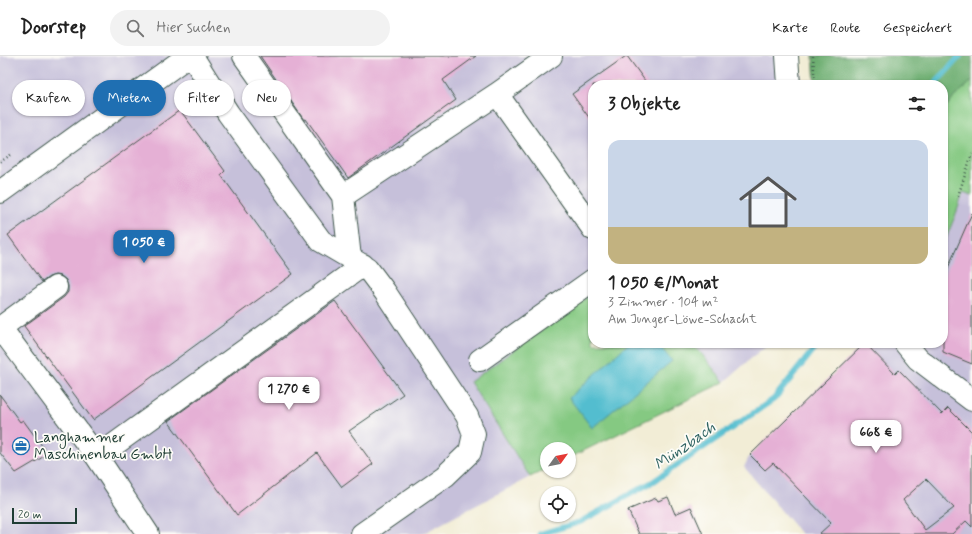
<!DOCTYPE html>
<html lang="de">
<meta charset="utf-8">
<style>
body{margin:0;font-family:Mynerve,sans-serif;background:#f2f2f2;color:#222;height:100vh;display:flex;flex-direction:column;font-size:15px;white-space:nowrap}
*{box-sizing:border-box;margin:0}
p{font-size:13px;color:#767676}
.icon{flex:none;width:22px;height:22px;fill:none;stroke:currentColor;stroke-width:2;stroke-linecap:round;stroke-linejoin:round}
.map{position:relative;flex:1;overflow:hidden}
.drawer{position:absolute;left:588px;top:24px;width:360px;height:268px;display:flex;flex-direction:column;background:#fff;border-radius:16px;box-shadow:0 1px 3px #0004}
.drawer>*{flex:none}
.top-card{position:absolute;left:12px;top:24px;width:380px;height:36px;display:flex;gap:8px}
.needle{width:26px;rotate:57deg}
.buttons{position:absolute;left:540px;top:386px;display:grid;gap:8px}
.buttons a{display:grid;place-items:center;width:36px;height:36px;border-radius:50%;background:#fff;box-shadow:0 1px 3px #0004;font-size:20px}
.scale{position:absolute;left:12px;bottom:10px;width:65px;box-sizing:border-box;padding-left:4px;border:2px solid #1f3d34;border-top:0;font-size:11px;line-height:14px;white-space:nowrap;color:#1f3d34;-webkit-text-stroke:3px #fdfcf7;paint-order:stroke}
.price{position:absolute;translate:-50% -34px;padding:0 9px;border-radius:8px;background:#fff;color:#222;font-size:13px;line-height:26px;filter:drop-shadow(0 1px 2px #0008)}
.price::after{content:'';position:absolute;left:50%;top:24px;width:12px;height:9px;margin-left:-6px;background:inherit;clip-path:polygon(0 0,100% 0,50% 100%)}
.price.active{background:#1f6fb2;color:#fff}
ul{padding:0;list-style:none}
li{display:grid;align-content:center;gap:8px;height:212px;padding:0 20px}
li span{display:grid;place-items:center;height:124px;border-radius:12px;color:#555}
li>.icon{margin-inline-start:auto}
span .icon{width:72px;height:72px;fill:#fffc;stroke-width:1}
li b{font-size:17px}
h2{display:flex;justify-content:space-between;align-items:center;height:48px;padding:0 20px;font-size:17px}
.tag{padding:0 14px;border-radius:18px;background:#fff;box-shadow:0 1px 3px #0004;font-size:14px;line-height:36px}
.tag.active{background:#1f6fb2;color:#fff}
header{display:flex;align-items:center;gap:24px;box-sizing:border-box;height:56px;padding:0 20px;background:#fff;border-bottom:1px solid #e0e0e0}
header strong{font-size:19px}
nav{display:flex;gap:22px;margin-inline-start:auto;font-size:14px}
.search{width:280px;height:36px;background:#f2f2f2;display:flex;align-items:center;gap:10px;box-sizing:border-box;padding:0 14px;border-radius:22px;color:#767676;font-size:15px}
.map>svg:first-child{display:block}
.industrial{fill:#c6c0da}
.green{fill:#85c982;stroke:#52835b}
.forest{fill:#6cad70;stroke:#467552}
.water{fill:#53bdcf;stroke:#397d82}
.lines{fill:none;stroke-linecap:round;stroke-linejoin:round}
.stream{stroke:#53bdcf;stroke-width:6}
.building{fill:#e5b0d5;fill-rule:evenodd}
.minor-casing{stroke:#3f574c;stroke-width:24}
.path{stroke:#3f574c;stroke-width:2.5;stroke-dasharray:1 3;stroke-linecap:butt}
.minor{stroke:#fff;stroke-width:22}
.labels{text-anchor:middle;stroke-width:3.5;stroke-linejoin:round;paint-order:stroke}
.poi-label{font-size:15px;fill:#1f3d34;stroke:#fdfcf7;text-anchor:start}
.water-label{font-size:16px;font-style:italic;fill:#2f6362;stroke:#fdfcf7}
</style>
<header>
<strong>Doorstep</strong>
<div class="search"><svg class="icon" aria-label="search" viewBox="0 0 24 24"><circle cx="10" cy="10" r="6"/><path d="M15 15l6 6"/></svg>Hier suchen</div>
<nav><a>Karte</a><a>Route</a><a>Gespeichert</a></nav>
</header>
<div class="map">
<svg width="972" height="478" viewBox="0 0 972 478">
<rect width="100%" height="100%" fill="#fdfcf7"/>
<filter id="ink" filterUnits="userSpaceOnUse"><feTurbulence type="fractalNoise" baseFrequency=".025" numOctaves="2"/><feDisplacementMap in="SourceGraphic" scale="8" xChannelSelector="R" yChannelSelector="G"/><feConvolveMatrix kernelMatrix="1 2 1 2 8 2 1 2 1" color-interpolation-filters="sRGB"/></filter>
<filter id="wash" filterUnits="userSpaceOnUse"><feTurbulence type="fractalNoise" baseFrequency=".012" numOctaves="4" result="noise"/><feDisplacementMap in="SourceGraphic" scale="16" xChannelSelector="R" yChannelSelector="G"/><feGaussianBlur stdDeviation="0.9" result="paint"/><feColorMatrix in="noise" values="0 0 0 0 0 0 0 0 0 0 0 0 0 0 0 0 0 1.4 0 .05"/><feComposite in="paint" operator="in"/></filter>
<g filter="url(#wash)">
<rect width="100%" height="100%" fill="#f2edd6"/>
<path class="industrial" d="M 0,0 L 799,0 L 802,29 L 593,29 L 593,237 L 470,326 L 530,421 L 422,478 L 0,478 Z
M 963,137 L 972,140 L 972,478 L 801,478 L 744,411 L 750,399 L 865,287 L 943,287 L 943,190 L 957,156 Z
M 693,287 L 769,287 L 724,326 Z"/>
<path class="green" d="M 972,25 L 972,140 L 963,137 L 957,155 L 943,190 L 943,55 L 953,42 Z
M 593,237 L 593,287 L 693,287 L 724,326 L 569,402 L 569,393 L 547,393 L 547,413 L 530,421 L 470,326 Z"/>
<path class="forest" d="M 813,0 L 972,0 L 972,25 L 953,42 L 943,55 L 943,29 L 815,29 Z"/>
<path class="water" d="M 629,287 L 657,287 L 672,305 L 592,372 L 569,342 Z"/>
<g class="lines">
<path class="stream" d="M 934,29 L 960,0
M 540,478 L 580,466 L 654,425 L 774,343 L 819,287"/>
</g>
<g id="blocks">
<path class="building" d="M 260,0 L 476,0 L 443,24 L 456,44 L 348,122 L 306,63 L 304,64 Z
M 626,0 L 627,0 L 648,29 L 593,29 L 593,67 L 572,38 Z
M 180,54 L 225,115 L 221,119 L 293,218 L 93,364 L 24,270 L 64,241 L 68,236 L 68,230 L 66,224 L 61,220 L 55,219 L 49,221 L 42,226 L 8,179 Z
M 972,157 L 972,308 L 943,296 L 943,223 Z
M 335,245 L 403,338 L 349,375 L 373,408 L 342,431 L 317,397 L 237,459 L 168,365 Z
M 865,287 L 895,318 L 899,314 L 942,358 L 948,352 L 972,376 L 972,471 L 966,465 L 952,478 L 819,478 L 831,467 L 773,407 L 765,414 L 750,399 ZM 926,423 L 954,452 L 925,474 L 903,444 Z
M 0,339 L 20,366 L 23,364 L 48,398 L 16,417 L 0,397 Z
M 668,441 L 675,458 L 691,451 L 703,478 L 639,478 L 628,454 L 656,442 L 658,445 Z"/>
</g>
</g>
<g filter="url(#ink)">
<use href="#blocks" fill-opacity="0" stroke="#3f574c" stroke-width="1"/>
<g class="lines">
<g class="minor-casing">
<path id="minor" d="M 192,0 L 228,57 L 321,185 L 367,212 L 385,236 L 467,360 L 474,378 L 470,396 L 445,420 L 362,478
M 244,0 L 343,140 L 497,38 L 551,0
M 787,0 L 789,29
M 497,38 L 593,173
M 0,136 L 188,0
M 343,140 L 350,202
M 0,271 L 97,401 L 148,478
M 0,272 L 56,231
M 905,287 L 918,303 L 972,344
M 480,304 L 593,224
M 97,401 L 363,209"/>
</g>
<path class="path" d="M 813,0 L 815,29
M 0,106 L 12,98
M 958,140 L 972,98"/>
<use href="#minor" class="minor"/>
</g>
</g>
<defs>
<g id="office-ring" transform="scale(0.9)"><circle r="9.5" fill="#fdfcf7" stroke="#1f6fb2" stroke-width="1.5"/><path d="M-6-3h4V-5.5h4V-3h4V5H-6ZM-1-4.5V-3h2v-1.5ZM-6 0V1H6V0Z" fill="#1f6fb2"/></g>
</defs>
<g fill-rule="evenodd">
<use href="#office-ring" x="21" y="390"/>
</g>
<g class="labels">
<g class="poi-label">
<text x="34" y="386">Langhammer<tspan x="34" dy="17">Maschinenbau GmbH</tspan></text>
</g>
<g class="water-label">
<text transform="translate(684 389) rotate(-35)" y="6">Münzbach</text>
</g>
</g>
</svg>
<div class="buttons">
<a><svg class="needle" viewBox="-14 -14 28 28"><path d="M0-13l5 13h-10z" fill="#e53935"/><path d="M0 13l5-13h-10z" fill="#767676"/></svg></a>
<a><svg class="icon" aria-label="locate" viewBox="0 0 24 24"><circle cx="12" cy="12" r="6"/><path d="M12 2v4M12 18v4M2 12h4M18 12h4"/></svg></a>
</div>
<div class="scale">20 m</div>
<b class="price active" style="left:144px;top:208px">1 050 €</b>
<b class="price" style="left:289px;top:355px">1 270 €</b>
<b class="price" style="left:876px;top:398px">668 €</b>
<div class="top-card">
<a class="tag">Kaufen</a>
<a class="tag active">Mieten</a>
<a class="tag">Filter</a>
<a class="tag">Neu</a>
</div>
<section class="drawer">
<h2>3 Objekte<svg class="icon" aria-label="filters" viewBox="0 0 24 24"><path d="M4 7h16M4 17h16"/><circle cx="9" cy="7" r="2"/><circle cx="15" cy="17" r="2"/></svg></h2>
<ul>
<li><span style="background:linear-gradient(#c9d6e8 70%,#c2b280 0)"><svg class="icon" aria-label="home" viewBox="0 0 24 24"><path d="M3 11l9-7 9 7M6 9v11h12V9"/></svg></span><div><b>1 050 €/Monat</b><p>3 Zimmer · 104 m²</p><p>Am Junger-Löwe-Schacht</p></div></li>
</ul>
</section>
</div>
